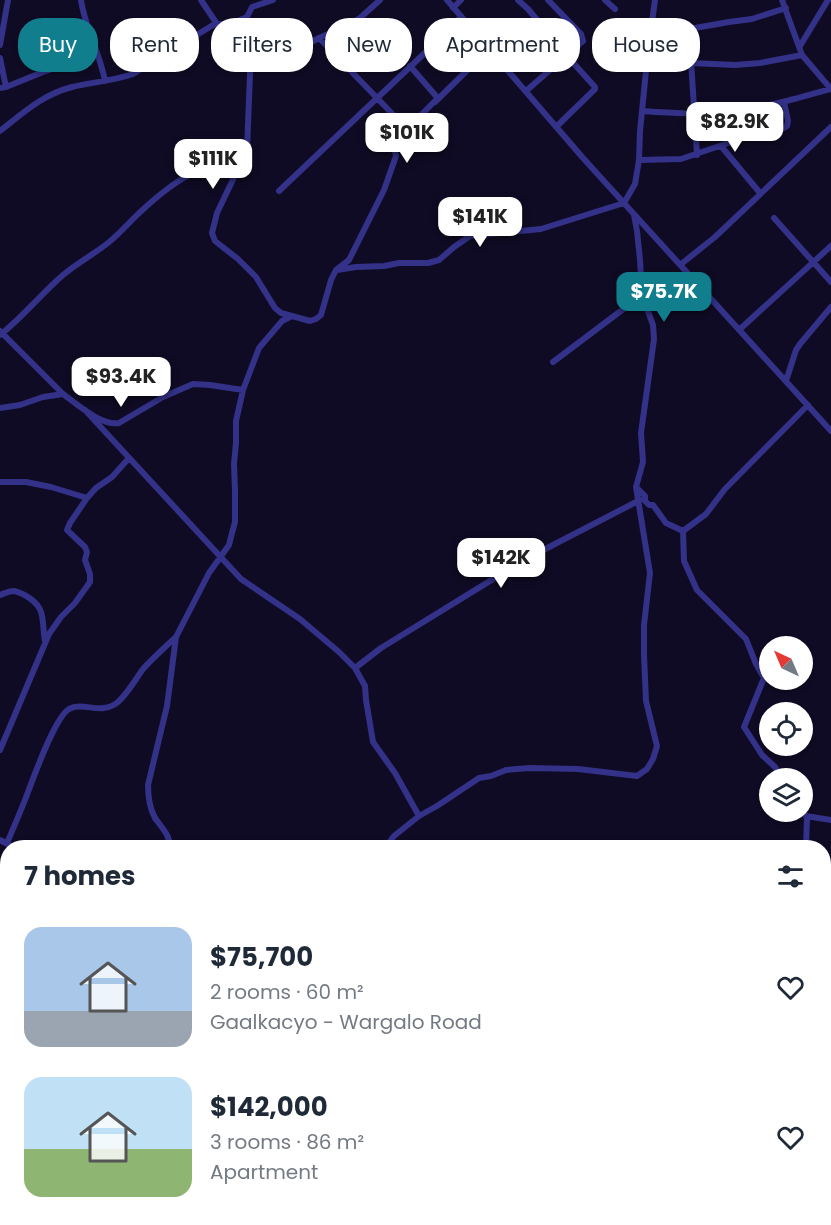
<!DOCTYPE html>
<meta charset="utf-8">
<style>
body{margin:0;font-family:Poppins,sans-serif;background:#f2f2f3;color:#1f2937;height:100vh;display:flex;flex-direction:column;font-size:22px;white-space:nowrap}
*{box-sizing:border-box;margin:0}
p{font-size:20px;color:#747a83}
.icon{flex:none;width:33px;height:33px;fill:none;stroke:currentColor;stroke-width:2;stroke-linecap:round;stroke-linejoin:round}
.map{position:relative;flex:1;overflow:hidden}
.details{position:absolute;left:0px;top:840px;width:831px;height:386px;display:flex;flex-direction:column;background:#fff;border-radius:24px 24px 0 0;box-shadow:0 2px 4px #0004}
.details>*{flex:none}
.guide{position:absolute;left:18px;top:18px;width:795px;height:54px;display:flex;gap:12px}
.needle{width:39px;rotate:316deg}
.controls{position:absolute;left:759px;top:636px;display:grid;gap:12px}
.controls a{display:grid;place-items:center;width:54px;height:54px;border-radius:50%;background:#fff;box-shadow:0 2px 4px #0004;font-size:30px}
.price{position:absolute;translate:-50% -51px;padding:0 14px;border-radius:12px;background:#fff;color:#222;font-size:20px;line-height:39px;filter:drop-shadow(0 2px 3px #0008)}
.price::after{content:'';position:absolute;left:50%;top:36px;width:18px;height:14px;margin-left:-9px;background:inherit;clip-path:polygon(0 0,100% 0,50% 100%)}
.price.current{background:#117e8e;color:#fff}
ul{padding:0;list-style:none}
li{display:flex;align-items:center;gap:18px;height:150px;padding:0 24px}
li span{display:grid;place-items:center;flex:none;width:168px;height:120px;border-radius:18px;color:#555}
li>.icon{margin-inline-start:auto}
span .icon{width:72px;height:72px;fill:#fffc;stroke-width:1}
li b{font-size:26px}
h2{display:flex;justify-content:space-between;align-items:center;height:72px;padding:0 24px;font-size:26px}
.chip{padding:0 21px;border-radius:24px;background:#fff;box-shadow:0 2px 4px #0004;font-size:21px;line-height:54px}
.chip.current{background:#117e8e;color:#fff}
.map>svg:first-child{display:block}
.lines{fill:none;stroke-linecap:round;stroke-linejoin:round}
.street{stroke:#333188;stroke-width:6}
</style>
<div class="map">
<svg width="831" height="1225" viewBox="0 0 831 1225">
<rect width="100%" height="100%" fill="#0f0b24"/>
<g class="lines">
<path class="street" d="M 81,0 C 85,28 100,53 105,81
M 201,0 L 217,24
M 447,0 L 583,158 L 831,431
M 518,0 L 528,9 L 567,56 L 595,87 L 595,89 L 556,127
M 605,0 L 615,9
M 782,0 L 802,55 L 831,89
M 453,8 L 461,0
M 247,17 L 250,74 L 247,150 L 217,213 L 212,233 L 215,241 L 238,259 L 256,277 L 275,308 L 281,313 L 292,316
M 651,29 L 689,29 L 729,22 L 752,19 L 786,8
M 689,29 L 697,155
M 319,38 L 407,129
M 0,45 L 8,0
M 800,46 L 828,0
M 288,49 L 306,45 L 319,38 L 344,27 L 360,18 L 380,0
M 0,58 L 6,87
M 691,63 L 735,65 L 760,63 L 802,55
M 0,88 L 6,87 L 43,72 L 70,63
M 526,91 L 583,41 L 581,34 L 548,0
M 435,102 L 489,49
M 642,111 C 671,113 701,115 730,112 C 764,108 798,98 830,89
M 0,131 C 24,112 42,95 72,87 C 93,82 113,81 133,74 L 213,25 L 233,23 L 247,17 L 252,7 L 273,0
M 721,146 L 760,193
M 639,160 L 681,159 L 749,136 L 782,129 L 787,126 L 788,121 L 784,102
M 279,191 L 449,30 L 461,16
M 774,218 L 831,282
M 680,265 L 715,237 L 831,127
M 337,270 L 356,267 L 384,266 L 399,263 L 428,263 L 439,260 L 454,247 L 470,236 L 541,229 L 624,203 L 635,184 L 639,160 L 640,131 L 648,51 L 655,0
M 739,330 L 831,246
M 0,331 L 63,394
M 0,335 C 23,317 41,294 63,275 C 77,263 94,254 108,243 C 118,235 126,226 135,217 C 164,189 199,160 242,162
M 553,362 L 642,295
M 786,381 L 796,350 L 800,344 L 831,307
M 0,408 L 20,405 L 43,397 L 63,394 C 77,404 101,426 119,423 L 163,397 L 193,384 L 210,385 L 243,390
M 85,410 L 241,579 L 300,619 L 339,652 L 355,668 L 365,686 L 366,700 L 373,742 L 395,773 L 419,816
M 0,482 L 26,482 L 51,487 L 87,498
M 637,488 L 645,496 L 645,501 L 649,505 L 653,505 L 666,523 L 683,531 L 684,561 L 697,590 L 746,639 L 756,664 L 764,678 L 744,727 L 762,755 L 775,767 L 781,778
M 683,531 L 706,514 L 725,489 L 808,405
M 0,595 C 5,593 9,591 14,591 C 24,593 38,602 41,612 C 44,621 43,632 45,641
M 355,668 L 381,648 L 524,560 L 640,500
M 0,750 L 49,634 L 61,617 L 75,603 L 90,582 L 90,574 L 85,560 L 87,552 L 85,547 L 67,530 L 70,523 L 87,498 L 96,488 L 112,477 L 129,458
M 802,809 L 807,818 L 806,848
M 806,816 L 831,820
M 0,840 L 15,848
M 7,843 C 13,829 19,815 25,800 C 32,782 54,718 69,709 C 84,701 101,716 118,702 C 128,693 135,680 143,669 C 153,658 165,647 176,637
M 170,848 C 171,836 161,827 155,818 C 149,807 148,797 148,785 L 167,706 L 176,637 L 209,573 L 229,545 L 232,533 L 235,522 L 235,491 L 234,464 L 236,443 L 236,421 L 243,390 L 259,348 L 282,321 L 292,316 L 310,321 L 316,319 L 321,315 L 331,280 L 336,270 L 349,260 L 384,190 L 396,156 L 394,146 L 395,141 L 437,99 L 436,96 L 410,66
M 385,848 L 394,836 L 419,816 L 437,806 L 479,778 L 491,776 L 506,770 L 529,768 L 578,769 L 637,776 L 647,769 L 653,759 L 657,746 L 646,701 L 644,655 L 644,625 L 650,573 L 636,487 L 643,462 L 641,433 L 654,339 L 653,325 L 642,295 L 640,260 L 637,231 L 634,215
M 0,966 L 8,944
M 824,1011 L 831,1027
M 824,1064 L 831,1058
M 0,1086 L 8,1085
M 0,1159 L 8,1156
M 632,1225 L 639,1218"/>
</g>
</svg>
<div class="controls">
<a><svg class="needle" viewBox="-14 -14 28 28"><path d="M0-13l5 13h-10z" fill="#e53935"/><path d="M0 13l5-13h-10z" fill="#747a83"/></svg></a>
<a><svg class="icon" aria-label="locate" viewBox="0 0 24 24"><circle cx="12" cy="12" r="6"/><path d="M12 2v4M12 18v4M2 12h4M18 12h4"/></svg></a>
<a><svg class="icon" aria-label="layers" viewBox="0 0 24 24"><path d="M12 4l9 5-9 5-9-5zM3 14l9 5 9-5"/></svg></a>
</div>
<b class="price" style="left:735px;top:153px">$82.9K</b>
<b class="price" style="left:407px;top:164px">$101K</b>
<b class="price" style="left:213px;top:190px">$111K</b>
<b class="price" style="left:480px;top:248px">$141K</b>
<b class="price current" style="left:664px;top:323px">$75.7K</b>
<b class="price" style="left:121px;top:408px">$93.4K</b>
<b class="price" style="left:501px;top:589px">$142K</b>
<div class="guide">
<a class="chip current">Buy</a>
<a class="chip">Rent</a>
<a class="chip">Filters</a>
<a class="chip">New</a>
<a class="chip">Apartment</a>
<a class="chip">House</a>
</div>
<section class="details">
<h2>7 homes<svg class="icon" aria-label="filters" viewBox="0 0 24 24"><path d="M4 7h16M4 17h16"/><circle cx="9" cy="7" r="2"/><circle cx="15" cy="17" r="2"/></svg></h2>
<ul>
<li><span style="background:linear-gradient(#a9c7e8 70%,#9aa5b1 0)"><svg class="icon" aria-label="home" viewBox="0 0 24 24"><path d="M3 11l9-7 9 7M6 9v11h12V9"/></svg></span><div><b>$75,700</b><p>2 rooms · 60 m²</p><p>Gaalkacyo - Wargalo Road</p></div><svg class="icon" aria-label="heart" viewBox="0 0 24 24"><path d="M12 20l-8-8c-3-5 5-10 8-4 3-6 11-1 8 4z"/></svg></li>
<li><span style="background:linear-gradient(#bfe0f5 60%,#8fb573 0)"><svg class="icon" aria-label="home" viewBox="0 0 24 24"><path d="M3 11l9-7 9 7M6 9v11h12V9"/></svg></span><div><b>$142,000</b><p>3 rooms · 86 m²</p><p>Apartment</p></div><svg class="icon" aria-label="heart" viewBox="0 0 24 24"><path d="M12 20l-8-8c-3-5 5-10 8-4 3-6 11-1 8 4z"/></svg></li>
</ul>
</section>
</div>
